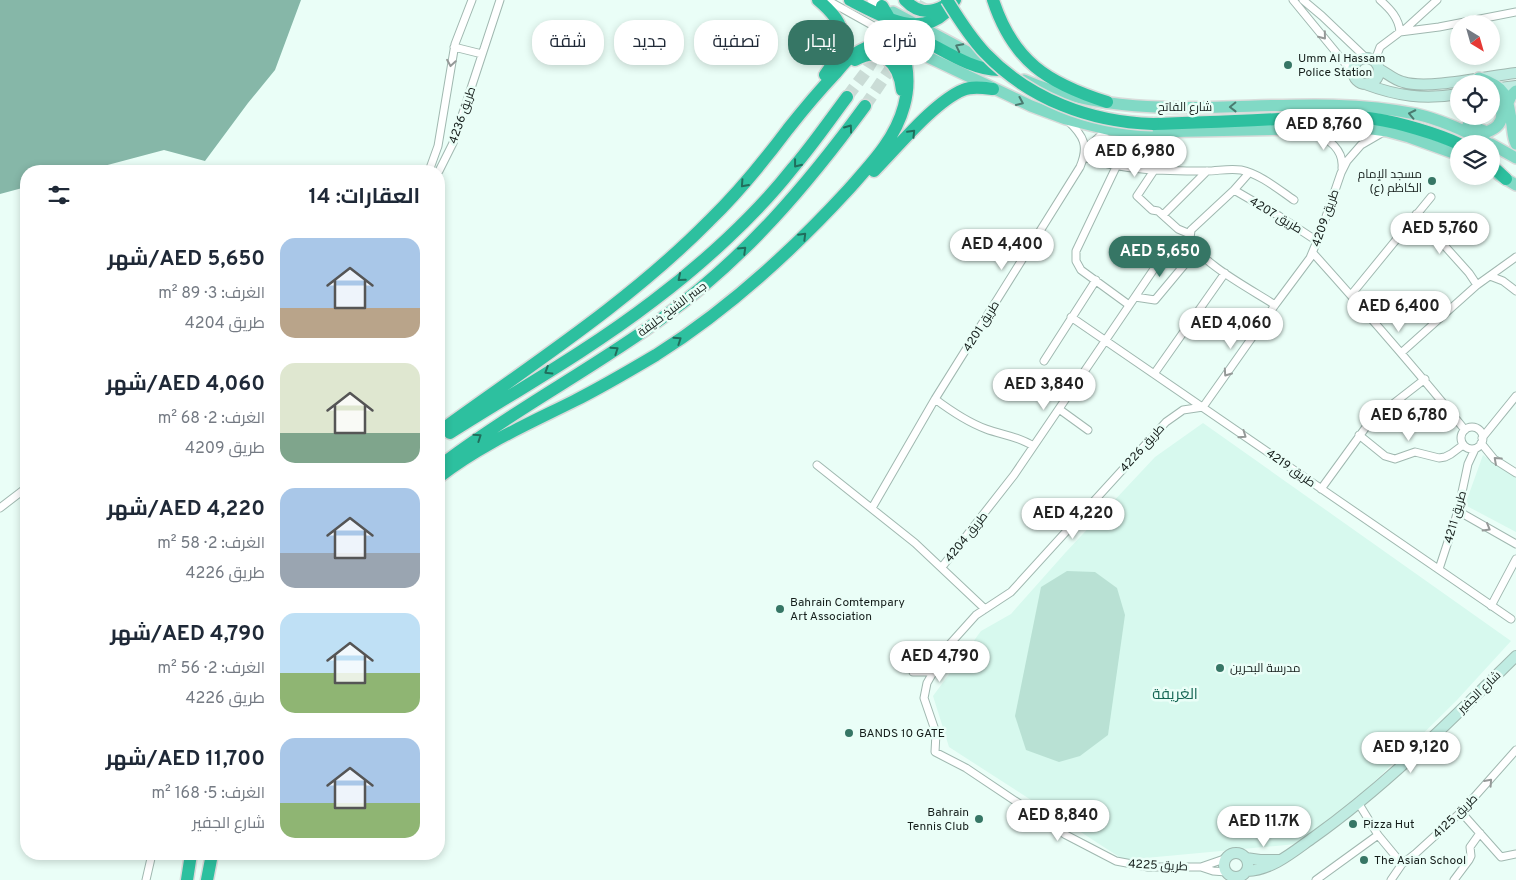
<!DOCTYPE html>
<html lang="ar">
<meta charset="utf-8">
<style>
body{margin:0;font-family:Overpass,Cairo,sans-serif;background:#f2f2f3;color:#1f2937;direction:rtl;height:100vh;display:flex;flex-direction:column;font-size:19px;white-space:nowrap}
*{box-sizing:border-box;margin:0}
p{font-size:16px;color:#747a83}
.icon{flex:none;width:28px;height:28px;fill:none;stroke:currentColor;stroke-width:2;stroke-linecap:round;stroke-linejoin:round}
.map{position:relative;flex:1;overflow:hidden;direction:ltr}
.drawer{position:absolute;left:20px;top:165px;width:425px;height:695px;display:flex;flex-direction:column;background:#fff;border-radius:20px;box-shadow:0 2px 8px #0003;direction:rtl}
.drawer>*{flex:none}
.top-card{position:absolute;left:460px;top:20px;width:475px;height:45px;direction:rtl;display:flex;gap:10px}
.needle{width:32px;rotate:143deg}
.controls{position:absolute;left:1450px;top:15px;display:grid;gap:10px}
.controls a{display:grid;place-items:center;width:50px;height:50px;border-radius:50%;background:#fff;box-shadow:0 2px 8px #0003;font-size:25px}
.price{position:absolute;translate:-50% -42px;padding:0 11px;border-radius:18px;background:#fff;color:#222;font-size:16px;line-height:32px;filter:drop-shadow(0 1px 2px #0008)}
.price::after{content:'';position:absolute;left:50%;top:30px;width:15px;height:11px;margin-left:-8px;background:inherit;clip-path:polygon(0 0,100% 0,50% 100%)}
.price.current{background:#367665;color:#fff}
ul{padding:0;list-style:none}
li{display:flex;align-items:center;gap:15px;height:125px;padding:0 25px}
li span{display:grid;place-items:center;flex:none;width:140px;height:100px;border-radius:15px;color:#555}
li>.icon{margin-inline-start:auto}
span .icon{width:60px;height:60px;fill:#fffc;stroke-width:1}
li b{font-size:21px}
h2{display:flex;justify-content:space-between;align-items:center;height:60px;padding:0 25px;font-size:21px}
.tag{padding:0 18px;border-radius:20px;background:#fff;box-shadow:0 2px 8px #0003;font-size:18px;line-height:45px}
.tag.current{background:#367665;color:#fff}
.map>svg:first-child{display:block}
.built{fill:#d7f9ee}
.green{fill:#b9e1d4}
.water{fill:#86b7a8}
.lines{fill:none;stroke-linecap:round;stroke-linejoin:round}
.highway-tunnel{stroke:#cadcd6;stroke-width:12;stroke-dasharray:12 6;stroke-linecap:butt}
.street-casing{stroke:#a0b8b0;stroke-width:9}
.secondary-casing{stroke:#a0b8b0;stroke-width:12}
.primary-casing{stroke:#d9dbda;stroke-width:14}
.highway-casing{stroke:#d9dbda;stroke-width:15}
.street{stroke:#fff;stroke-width:7}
.secondary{stroke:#c0ece2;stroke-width:10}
.primary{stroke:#81d9c5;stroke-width:11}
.highway{stroke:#2dc09f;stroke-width:12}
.highway-bridge-casing{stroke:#d9dbda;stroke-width:15;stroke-linecap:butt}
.highway-bridge{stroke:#2dc09f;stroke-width:12}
.oneway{stroke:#959998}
.oneway2{stroke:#4a7b70}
.oneway3{stroke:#206e5c}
.poi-dot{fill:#367665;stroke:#eafef7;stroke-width:2}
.labels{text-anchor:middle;stroke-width:5;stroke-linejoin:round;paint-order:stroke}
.poi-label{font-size:12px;fill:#141d1a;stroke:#eafef7;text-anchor:start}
.street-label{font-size:12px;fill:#141d1a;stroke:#eafef7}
.quarter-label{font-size:15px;fill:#166654;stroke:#eafef7}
</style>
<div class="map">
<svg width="1516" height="880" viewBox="0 0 1516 880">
<rect width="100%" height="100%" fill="#eafef7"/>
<path class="built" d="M 1203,423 L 1511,641 L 1457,700 L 1365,791 L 1297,844 L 1124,860 L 949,747 L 933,696 L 981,631 L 1011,614 L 1066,552 L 1155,457 Z
M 1483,455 L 1516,477 L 1516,532 L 1465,505 Z"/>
<path class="green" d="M 1067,571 L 1095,572 L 1117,588 L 1125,615 L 1108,735 L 1080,756 L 1059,762 L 1026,750 L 1015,716 L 1041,587 Z"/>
<path class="water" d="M 0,0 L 301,0 L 275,70 L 248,103 L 205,161 L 164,150 L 85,171 L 26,171 L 26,187 L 0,194 Z"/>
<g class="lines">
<path class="highway-tunnel" d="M 847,97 L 865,73 L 881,46
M 865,106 L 897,59 L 927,0"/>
<g class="street-casing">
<path id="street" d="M 827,0 L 897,39
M 871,0 L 884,7
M 1293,0 L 1353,73
M 1303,0 L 1322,16 L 1365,57
M 1380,0 C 1390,9 1399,18 1400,32
M 1404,30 L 1437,0
M 454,47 L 482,54
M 1377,64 L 1377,55 L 1380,47 L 1400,32 L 1439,27 L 1516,12
M 1312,130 C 1327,139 1344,148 1342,168
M 1086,149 L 1101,135 L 1111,130
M 1084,157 C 1121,171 1167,171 1206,171 C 1218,171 1229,168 1241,170 C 1260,174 1278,189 1294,200
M 1117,165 L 1076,251 L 1076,261 L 1081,270 L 1129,305
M 1155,169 L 1137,196 L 1152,210 L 1158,211 L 1178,229 L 1190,234
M 429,171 L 438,146 L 455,44 L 472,0
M 439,171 L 453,143 L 500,0
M 1249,173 L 1234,190 L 1191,230 L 1190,239 C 1198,262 1254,291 1275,305
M 1234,190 L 1279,216 L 1317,241
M 1416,214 L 1469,273 L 1477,285
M 1163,215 L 1207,171
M 1313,253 C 1365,311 1416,369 1465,430
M 1490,276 L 1503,281 L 1516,291
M 1351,295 L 1431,197
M 1135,297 L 1155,300 L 1185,264
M 1071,317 L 1511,619
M 1401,353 L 1477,285 L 1516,257
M 1044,361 L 1096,280
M 1154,374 L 1225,273
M 935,399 C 951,411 967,422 986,429 C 1002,435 1018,436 1033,446
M 1203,407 L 1183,410 L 1166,422 L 1011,592 L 976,615 L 949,645 L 927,683 L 924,698 L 936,733 L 935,752 L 966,768 L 1066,835 L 1116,861 L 1148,867 L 1201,867 L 1227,858
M 1203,407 L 1275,305 L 1310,258 L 1320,234 L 1341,173 L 1347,161 L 1361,145 L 1385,131
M 1059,409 L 1088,430
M1461 438a11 11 0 1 1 22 0a11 11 0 1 1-22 0Z
M 1359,435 L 1385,456 L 1395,459 L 1415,452 L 1439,458 L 1445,457 L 1451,454 L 1463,445
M 1482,438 L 1516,396
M 1481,443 L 1494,459 L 1516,473
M 817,465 L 915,543 L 985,609
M 1321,489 L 1366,427 L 1380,414 L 1425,379
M 0,508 L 26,488
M 872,508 L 935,399 L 1080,167 C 1089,146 1084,136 1068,121
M 1458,511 L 1516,544
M 942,567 L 1014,475 L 1158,263
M 1439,569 L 1458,511 L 1468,464 L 1475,449
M 1491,606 L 1516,559
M 913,672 L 926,672 L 936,666
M 1359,804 L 1378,835 L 1402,864
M 1461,812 L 1501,857 L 1516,854
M 1201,867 L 1213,871 L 1226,872
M 146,880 L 152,854
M 1240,880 L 1242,876
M 1316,880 L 1378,835
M 1391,880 L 1402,864 L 1415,854 L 1461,812 L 1516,750
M 1454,880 L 1469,860 L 1471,856 L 1470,847 L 1480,833"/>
</g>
<g class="secondary-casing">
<path id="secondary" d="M1353 71a13 13 0 1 1 26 0a13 13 0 1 1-26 0Z
M 1379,69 C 1387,73 1394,80 1403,82 C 1428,90 1488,76 1516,73
M 1365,84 C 1397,96 1424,100 1459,94
M 1492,89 L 1516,86
M1224 865a12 12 0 1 1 24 0a12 12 0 1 1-24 0Z
M 1246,858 L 1260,860 L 1279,860
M 1247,871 C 1273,870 1294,851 1314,837 C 1388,784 1452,719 1516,656"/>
</g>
<g class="primary-casing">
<path id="primary" d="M 893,12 L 996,67
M 899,40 L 928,57 L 1031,106 L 1066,119 L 1094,126 L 1111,130 L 1149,132 L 1340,128 L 1372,129 L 1387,131 L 1409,137 L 1459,155
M 1479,78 C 1508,88 1507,97 1512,125 C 1513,132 1513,138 1516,144
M 1024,80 C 1149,134 1287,87 1416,114 C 1442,120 1466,131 1490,144
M 1508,103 L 1511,96 L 1516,91
M 1468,125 L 1487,132 C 1509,124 1503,106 1491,92
M 1491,144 L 1516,158
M 1499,175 L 1516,185"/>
</g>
<g class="highway-casing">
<path id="highway" d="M 818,0 C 850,27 848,42 825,75
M 850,0 C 878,14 917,39 945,13 C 949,9 952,4 955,0
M 905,0 C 917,13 929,14 944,6
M 993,0 C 1013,61 1047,83 1107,102
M 855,60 C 882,45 899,63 902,90
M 1153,124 C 1195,123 1237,121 1279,119 C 1311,117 1343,114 1375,119 C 1397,122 1438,134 1459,144
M 1491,165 L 1506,179
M 874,171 C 897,148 934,102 963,90 C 972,86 984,88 993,89
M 439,433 L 447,426 C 537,361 631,300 709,221 C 738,193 764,161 788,129 C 803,110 818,92 835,74 C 840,68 846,60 853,55 C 872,42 903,34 925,41 C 948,53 975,71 1001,70
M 450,433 C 518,390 589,350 653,301 C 701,265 755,216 792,169 C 812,146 829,121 847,97
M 445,462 C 515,409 594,368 665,316 C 746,257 807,185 865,106
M 439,477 C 480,445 528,424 574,401 C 602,387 629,371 656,355 C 727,310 791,252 848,190 C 870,165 895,140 904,106 C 914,71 901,36 882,6
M 187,880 L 191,854
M 207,880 L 212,854"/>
</g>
<use href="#street" class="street"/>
<use href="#secondary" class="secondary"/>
<use href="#primary" class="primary"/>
<use href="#highway" class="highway"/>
<g class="highway-bridge-casing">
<path id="highway-bridge" d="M 947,0 C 958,18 970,37 985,53 C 1029,99 1090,122 1153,124"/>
</g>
<use href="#highway-bridge" class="highway-bridge"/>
</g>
<defs><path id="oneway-chevron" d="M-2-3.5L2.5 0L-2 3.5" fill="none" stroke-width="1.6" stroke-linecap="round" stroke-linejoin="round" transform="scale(1.25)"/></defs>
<g class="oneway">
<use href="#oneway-chevron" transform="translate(1323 36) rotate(51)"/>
<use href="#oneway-chevron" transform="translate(451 63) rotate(99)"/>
<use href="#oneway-chevron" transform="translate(1227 373) rotate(125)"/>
<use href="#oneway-chevron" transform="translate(1243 435) rotate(35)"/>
<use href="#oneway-chevron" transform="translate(1497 460) rotate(-138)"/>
<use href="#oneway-chevron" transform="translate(1487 528) rotate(30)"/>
<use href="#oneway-chevron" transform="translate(1489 782) rotate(-48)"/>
</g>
<g class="oneway2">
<use href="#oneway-chevron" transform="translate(959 47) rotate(-153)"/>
<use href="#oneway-chevron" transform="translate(1020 102) rotate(24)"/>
<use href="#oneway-chevron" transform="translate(1233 107) rotate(179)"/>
<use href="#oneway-chevron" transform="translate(1412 114) rotate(-168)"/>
</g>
<g class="oneway3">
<use href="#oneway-chevron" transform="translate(849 128) rotate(-54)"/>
<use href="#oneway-chevron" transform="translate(912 133) rotate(-46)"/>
<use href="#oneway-chevron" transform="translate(797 164) rotate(128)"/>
<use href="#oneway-chevron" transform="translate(744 184) rotate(132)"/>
<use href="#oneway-chevron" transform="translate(803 236) rotate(-45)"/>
<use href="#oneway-chevron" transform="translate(743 250) rotate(-44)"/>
<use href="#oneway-chevron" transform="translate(681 278) rotate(140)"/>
<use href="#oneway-chevron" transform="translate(678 340) rotate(-34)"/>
<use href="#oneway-chevron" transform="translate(615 350) rotate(-34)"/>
<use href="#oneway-chevron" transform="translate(548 371) rotate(148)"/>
<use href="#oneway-chevron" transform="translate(478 437) rotate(-34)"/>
</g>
<g class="poi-dot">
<circle cx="1288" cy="65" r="5"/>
<circle cx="1432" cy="181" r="5"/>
<circle cx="780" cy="609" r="5"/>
<circle cx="1220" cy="668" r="5"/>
<circle cx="849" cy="733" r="5"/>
<circle cx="979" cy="819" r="5"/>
<circle cx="1353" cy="824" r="5"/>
<circle cx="1364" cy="860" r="5"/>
</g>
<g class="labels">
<g class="poi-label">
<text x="1298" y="62">Umm Al Hassam<tspan x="1298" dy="14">Police Station</tspan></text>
<text x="1422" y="178" text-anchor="end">مسجد الإمام<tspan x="1422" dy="14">الكاظم (ع)</tspan></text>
<text x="790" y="606">Bahrain Comtempary<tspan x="790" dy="14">Art Association</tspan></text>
<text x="1230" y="672">مدرسة البحرين</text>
<text x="859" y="737">BANDS 10 GATE</text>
<text x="969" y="816" text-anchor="end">Bahrain<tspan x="969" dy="14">Tennis Club</tspan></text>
<text x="1363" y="828">Pizza Hut</text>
<text x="1374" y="864">The Asian School</text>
</g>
<g class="street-label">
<text x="1185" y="111">شارع الفاتح</text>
<text transform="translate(462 115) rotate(-71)" y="4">طريق 4236</text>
<text transform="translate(1276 215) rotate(31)" y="4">طريق 4207</text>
<text transform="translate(1325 218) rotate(-71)" y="4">طريق 4209</text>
<text transform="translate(672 309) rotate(-37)" y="4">جسر الشيخ خليفة</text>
<text transform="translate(981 326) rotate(-58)" y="4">طريق 4201</text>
<text transform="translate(1142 448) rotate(-48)" y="4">طريق 4226</text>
<text transform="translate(1291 468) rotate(35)" y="4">طريق 4219</text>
<text transform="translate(1455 517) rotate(-74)" y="4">طريق 4211</text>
<text transform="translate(966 537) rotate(-51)" y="4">طريق 4204</text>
<text transform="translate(1479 692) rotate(-44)" y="4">شارع الجفير</text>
<text transform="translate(1455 816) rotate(-44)" y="4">طريق 4125</text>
<text transform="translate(1158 865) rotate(3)" y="4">طريق 4225</text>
</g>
<g class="quarter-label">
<text x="1175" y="699">الغريفة</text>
</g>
</g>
</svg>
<div class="controls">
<a><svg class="needle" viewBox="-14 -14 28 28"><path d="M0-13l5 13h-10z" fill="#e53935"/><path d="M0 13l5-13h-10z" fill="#747a83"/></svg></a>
<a><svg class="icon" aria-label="locate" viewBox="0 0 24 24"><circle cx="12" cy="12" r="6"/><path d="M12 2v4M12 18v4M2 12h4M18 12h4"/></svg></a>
<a><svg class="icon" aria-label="layers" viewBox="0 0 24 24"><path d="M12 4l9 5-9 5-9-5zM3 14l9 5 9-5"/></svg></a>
</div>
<b class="price" style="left:1324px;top:151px">AED 8,760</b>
<b class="price" style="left:1135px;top:178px">AED 6,980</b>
<b class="price" style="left:1440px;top:255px">AED 5,760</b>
<b class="price" style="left:1002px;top:271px">AED 4,400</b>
<b class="price current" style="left:1160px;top:278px">AED 5,650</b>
<b class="price" style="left:1399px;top:333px">AED 6,400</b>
<b class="price" style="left:1231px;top:350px">AED 4,060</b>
<b class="price" style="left:1044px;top:411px">AED 3,840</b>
<b class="price" style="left:1409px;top:442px">AED 6,780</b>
<b class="price" style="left:1073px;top:540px">AED 4,220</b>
<b class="price" style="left:940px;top:683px">AED 4,790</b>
<b class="price" style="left:1411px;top:774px">AED 9,120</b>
<b class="price" style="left:1058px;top:842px">AED 8,840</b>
<b class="price" style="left:1264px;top:848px">AED 11.7K</b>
<div class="top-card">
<a class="tag">شراء</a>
<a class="tag current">إيجار</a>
<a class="tag">تصفية</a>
<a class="tag">جديد</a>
<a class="tag">شقة</a>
</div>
<section class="drawer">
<h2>العقارات: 14<svg class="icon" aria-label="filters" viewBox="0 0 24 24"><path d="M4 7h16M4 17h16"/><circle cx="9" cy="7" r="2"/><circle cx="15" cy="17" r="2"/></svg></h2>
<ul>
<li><span style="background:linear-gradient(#a9c7e8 70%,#b9a48a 0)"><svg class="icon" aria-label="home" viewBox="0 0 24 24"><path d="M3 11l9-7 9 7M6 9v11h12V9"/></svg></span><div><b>AED 5,650/شهر</b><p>الغرف: 3 · 89 m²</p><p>طريق 4204</p></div></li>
<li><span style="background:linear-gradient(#dfe7d0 70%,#7fa58c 0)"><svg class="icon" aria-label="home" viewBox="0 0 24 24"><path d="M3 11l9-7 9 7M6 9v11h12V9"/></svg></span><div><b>AED 4,060/شهر</b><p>الغرف: 2 · 68 m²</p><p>طريق 4209</p></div></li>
<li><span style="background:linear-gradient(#a9c7e8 65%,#9aa5b1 0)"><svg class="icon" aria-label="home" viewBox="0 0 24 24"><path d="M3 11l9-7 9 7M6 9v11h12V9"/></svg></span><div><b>AED 4,220/شهر</b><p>الغرف: 2 · 58 m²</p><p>طريق 4226</p></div></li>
<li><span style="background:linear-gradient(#bfe0f5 60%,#8fb573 0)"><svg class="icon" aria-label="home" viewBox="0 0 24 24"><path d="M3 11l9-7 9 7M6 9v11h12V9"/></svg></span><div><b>AED 4,790/شهر</b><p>الغرف: 2 · 56 m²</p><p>طريق 4226</p></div></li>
<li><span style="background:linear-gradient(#a9c7e8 65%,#8fb573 0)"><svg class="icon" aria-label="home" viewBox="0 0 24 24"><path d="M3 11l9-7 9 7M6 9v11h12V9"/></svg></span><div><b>AED 11,700/شهر</b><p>الغرف: 5 · 168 m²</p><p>شارع الجفير</p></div></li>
</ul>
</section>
</div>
